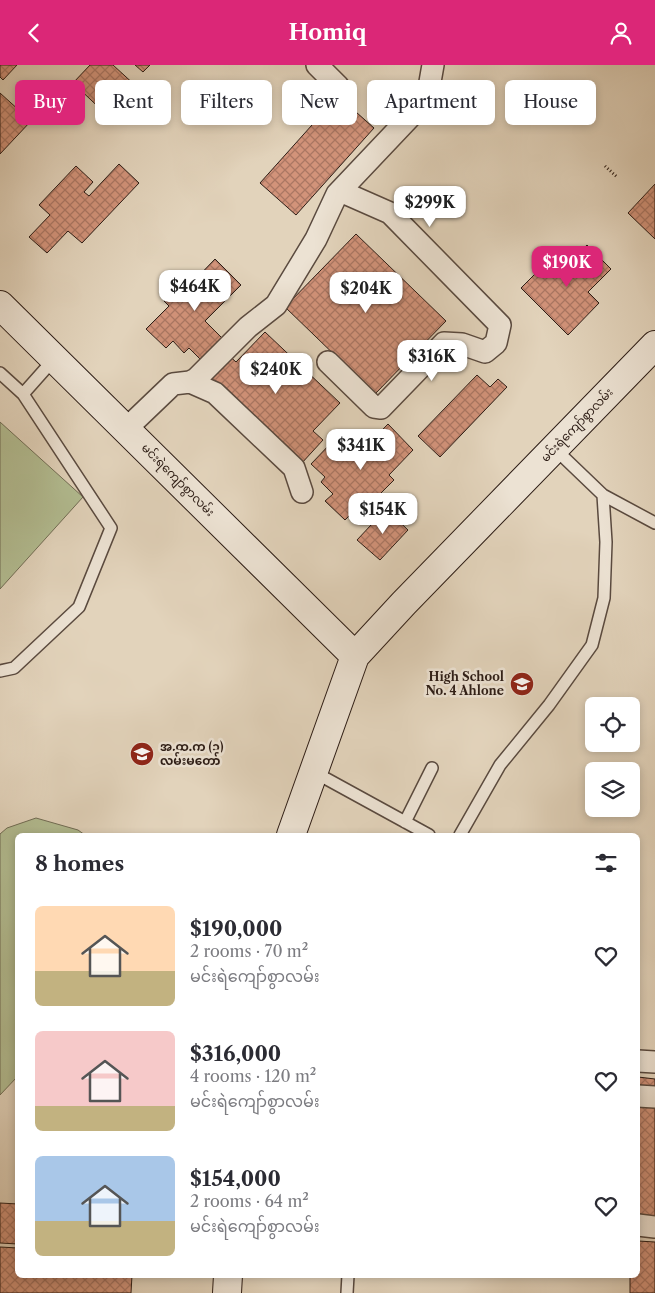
<!DOCTYPE html>
<meta charset="utf-8">
<style>
body{margin:0;font-family:"Libre Caslon Text","Noto Sans Myanmar",serif;background:#f2f2f3;color:#2b2b33;height:100vh;display:flex;flex-direction:column;font-size:19px;white-space:nowrap}
*{box-sizing:border-box;margin:0}
p{font-size:16px;color:#7c7c81}
.icon{flex:none;width:28px;height:28px;fill:none;stroke:currentColor;stroke-width:2;stroke-linecap:round;stroke-linejoin:round}
.map{position:relative;flex:1;overflow:hidden}
.details{position:absolute;left:15px;top:768px;width:625px;height:445px;display:flex;flex-direction:column;background:#fff;border-radius:8px;box-shadow:0 2px 8px #0003}
.details>*{flex:none}
.banner{position:absolute;left:15px;top:15px;width:625px;height:45px;display:flex;gap:10px}
.controls{position:absolute;left:585px;top:632px;display:grid;gap:10px}
.controls a{display:grid;place-items:center;width:55px;height:55px;border-radius:8px;background:#fff;box-shadow:0 2px 8px #0003;font-size:25px}
.price{position:absolute;translate:-50% -42px;padding:0 11px;border-radius:10px;background:#fff;color:#222;font-size:16px;line-height:32px;filter:drop-shadow(0 1px 2px #0008)}
.price::after{content:'';position:absolute;left:50%;top:30px;width:15px;height:11px;margin-left:-8px;background:inherit;clip-path:polygon(0 0,100% 0,50% 100%)}
.price.current{background:#db2777;color:#fff}
ul{padding:0;list-style:none}
li{display:flex;align-items:center;gap:15px;height:125px;padding:0 20px}
li span{display:grid;place-items:center;flex:none;width:140px;height:100px;border-radius:8px;color:#555}
li>.icon{margin-inline-start:auto}
span .icon{width:60px;height:60px;fill:#fffc;stroke-width:1}
li b{font-size:21px}
h2{display:flex;justify-content:space-between;align-items:center;height:60px;padding:0 20px;font-size:21px}
.pill{padding:0 18px;border-radius:8px;background:#fff;box-shadow:0 2px 8px #0003;font-size:18px;line-height:45px}
.pill.current{background:#db2777;color:#fff}
header{display:flex;justify-content:space-between;align-items:center;height:65px;padding:0 20px;background:#db2777;color:#fff;font-size:22px;font-weight:700}
.map>svg:first-child{display:block}
.pitch{fill:#b2bc91;stroke:#706c54}
.building{fill:url(#building-cross-hatch);stroke:#2d1d16}
.lines{fill:none;stroke-linecap:round;stroke-linejoin:round}
.service-casing{stroke:#5a4a3f;stroke-width:14}
.minor-casing{stroke:#5a4a3f;stroke-width:24}
.secondary-casing{stroke:#2d1d16;stroke-width:30}
.path{stroke:#2d1d16;stroke-width:3;stroke-dasharray:1 2.5;stroke-linecap:butt}
.service{stroke:#ece2d3;stroke-width:11}
.minor{stroke:#ece2d3;stroke-width:21}
.secondary{stroke:#ece2d3;stroke-width:28}
.labels{text-anchor:middle;stroke-width:5;stroke-linejoin:round;paint-order:stroke}
.street-label{font-size:12px;fill:#2d1d16;stroke:#ece2d3}
.poi-label{font-size:12px;font-weight:bold;fill:#2d1d16;stroke:#ece2d3;text-anchor:end}
</style>
<header><svg class="icon" aria-label="back" viewBox="0 0 24 24"><path d="M15 5l-7 7 7 7"/></svg>Homiq<svg class="icon" aria-label="person" viewBox="0 0 24 24"><circle cx="12" cy="8" r="4"/><path d="M4 21q1-7 8-7t8 7"/></svg></header>
<div class="map">
<svg width="655" height="1228" viewBox="0 0 655 1228">
<defs>
<pattern id="building-cross-hatch" width="8" height="8" patternUnits="userSpaceOnUse" patternTransform="scale(1.25)"><rect width="8" height="8" fill="#d2937a"/><path d="M0 0l8 8M0 8l8-8" fill="none" stroke="#ab7763"/></pattern>
</defs>
<rect width="100%" height="100%" fill="#e2d3bb"/>
<filter id="stains"><feTurbulence type="fractalNoise" baseFrequency=".004" numOctaves="4"/><feColorMatrix values="0 0 0 0 .2 0 0 0 0 .09 0 0 0 0 .02 0 0 0 .5 -.17"/></filter>
<radialGradient id="worn" r=".72"><stop offset=".6" stop-color="#630" stop-opacity="0"/><stop offset="1" stop-color="#630" stop-opacity=".3"/></radialGradient>
<path class="pitch" d="M 0,357 L 83,432 L 0,524 Z
M 36,753 L 78,765 L 85,770 L 18,770 L 17,1012 L 0,1030 L 0,769 L 7,763 Z"/>
<path class="building" d="M 0,0 L 17,0 L 3,15 L 0,12 Z
M 90,0 L 113,0 L 137,22 L 109,52 L 73,18 Z
M 135,0 L 150,0 L 143,7 Z
M 0,28 L 31,56 L 0,89 Z
M 338,31 L 374,63 L 296,150 L 260,118 Z
M 119,99 L 139,118 L 82,178 L 68,166 L 47,188 L 29,172 L 50,150 L 39,140 L 76,101 L 93,117 L 84,127 L 89,131 Z
M 655,119 L 655,174 L 628,148 Z
M 356,169 L 446,256 L 375,329 L 285,242 Z
M 587,180 L 611,204 L 588,227 L 599,238 L 568,270 L 521,223 L 556,188 L 567,199 Z
M 215,194 L 241,220 L 205,256 L 224,275 L 203,297 L 189,283 L 184,288 L 173,276 L 166,283 L 146,264 L 169,241 L 164,236 L 185,215 L 190,220 Z
M 265,267 L 340,338 L 313,366 L 323,375 L 301,399 L 204,308 L 225,287 L 236,297 Z
M 477,310 L 490,322 L 498,314 L 507,322 L 440,392 L 418,371 Z
M 388,359 L 413,385 L 389,410 L 394,415 L 373,436 L 368,432 L 345,455 L 325,436 L 333,429 L 321,417 L 325,412 L 311,399 L 332,377 L 352,396 Z
M 386,444 L 408,465 L 380,495 L 357,475 Z
M 638,1012 L 655,1014 L 655,1157 L 638,1156 Z
M 0,1138 L 18,1139 L 18,1179 L 0,1178 Z
M 638,1176 L 655,1177 L 655,1228 L 630,1228 L 630,1210 L 638,1210 Z
M 0,1182 L 18,1183 L 18,1210 L 132,1210 L 131,1228 L 0,1228 Z"/>
<g class="lines">
<g class="service-casing">
<path id="service" d="M 0,308 L 23,329 L 111,463 L 79,542 L 14,603 L 0,606
M 23,329 L 55,293
M 554,383 L 603,430 L 655,458
M 314,707 L 429,770
M 405,757 L 432,703
M 460,770 L 500,700 L 549,640 L 592,580 L 604,533 L 606,477 L 603,430
M 347,1228 L 348,1210"/>
</g>
<g class="minor-casing">
<path id="minor" d="M 317,0 L 338,21
M 328,297 L 374,342 L 381,343 L 444,278 L 462,279 L 485,287 L 496,278 L 500,260 L 390,148 L 340,126
M 190,317 L 215,328 L 294,403 L 302,427
M 126,364 L 173,319 L 190,317 L 196,314 L 248,262 L 276,240 L 316,174 L 337,129 L 427,34 L 433,0
M 638,996 L 655,997
M 638,1031 L 655,1032
M 638,1160 L 655,1162"/>
</g>
<g class="secondary-casing">
<path id="secondary" d="M 0,240 L 355,591
M 291,770 L 355,591 L 404,538 L 655,280
M 227,1228 L 228,1210"/>
</g>
<path class="path" d="M 605,101 L 617,112"/>
<use href="#service" class="service"/>
<use href="#minor" class="minor"/>
<use href="#secondary" class="secondary"/>
</g>
<defs>
<g id="school-disc" transform="scale(1.25)"><circle r="9.5" fill="#8f2418" stroke="#ece2d3"/><path d="M0-5L7-2L0 1L-7-2ZM-4 1L0 2.5L4 1V4Q0 6-4 4Z" fill="#fff"/></g>
</defs>
<g fill-rule="evenodd">
<use href="#school-disc" x="522" y="619"/>
<use href="#school-disc" x="142" y="689"/>
</g>
<g class="labels">
<g class="street-label">
<text transform="translate(577 360) rotate(-46)" y="4">မင်းရဲကျော်စွာလမ်း</text>
<text transform="translate(178 415) rotate(45)" y="4">မင်းရဲကျော်စွာလမ်း</text>
</g>
<g class="poi-label">
<text x="504" y="616">High School<tspan x="504" dy="14">No. 4 Ahlone</tspan></text>
<text x="160" y="686" text-anchor="start">အ.ထ.က (၁)<tspan x="160" dy="14">လမ်းမတော်</tspan></text>
</g>
</g>
<rect width="100%" height="100%" filter="url(#stains)"/>
<rect width="100%" height="100%" fill="url(#worn)"/>
</svg>
<div class="controls">
<a><svg class="icon" aria-label="locate" viewBox="0 0 24 24"><circle cx="12" cy="12" r="6"/><path d="M12 2v4M12 18v4M2 12h4M18 12h4"/></svg></a>
<a><svg class="icon" aria-label="layers" viewBox="0 0 24 24"><path d="M12 4l9 5-9 5-9-5zM3 14l9 5 9-5"/></svg></a>
</div>
<b class="price" style="left:430px;top:163px">$299K</b>
<b class="price current" style="left:567px;top:223px">$190K</b>
<b class="price" style="left:195px;top:247px">$464K</b>
<b class="price" style="left:366px;top:249px">$204K</b>
<b class="price" style="left:432px;top:317px">$316K</b>
<b class="price" style="left:276px;top:330px">$240K</b>
<b class="price" style="left:361px;top:406px">$341K</b>
<b class="price" style="left:383px;top:470px">$154K</b>
<div class="banner">
<a class="pill current">Buy</a>
<a class="pill">Rent</a>
<a class="pill">Filters</a>
<a class="pill">New</a>
<a class="pill">Apartment</a>
<a class="pill">House</a>
</div>
<section class="details">
<h2>8 homes<svg class="icon" aria-label="filters" viewBox="0 0 24 24"><path d="M4 7h16M4 17h16"/><circle cx="9" cy="7" r="2"/><circle cx="15" cy="17" r="2"/></svg></h2>
<ul>
<li><span style="background:linear-gradient(#ffd9b3 65%,#c2b280 0)"><svg class="icon" aria-label="home" viewBox="0 0 24 24"><path d="M3 11l9-7 9 7M6 9v11h12V9"/></svg></span><div><b>$190,000</b><p>2 rooms · 70 m²</p><p>မင်းရဲကျော်စွာလမ်း</p></div><svg class="icon" aria-label="heart" viewBox="0 0 24 24"><path d="M12 20l-8-8c-3-5 5-10 8-4 3-6 11-1 8 4z"/></svg></li>
<li><span style="background:linear-gradient(#f6c9c9 75%,#c2b280 0)"><svg class="icon" aria-label="home" viewBox="0 0 24 24"><path d="M3 11l9-7 9 7M6 9v11h12V9"/></svg></span><div><b>$316,000</b><p>4 rooms · 120 m²</p><p>မင်းရဲကျော်စွာလမ်း</p></div><svg class="icon" aria-label="heart" viewBox="0 0 24 24"><path d="M12 20l-8-8c-3-5 5-10 8-4 3-6 11-1 8 4z"/></svg></li>
<li><span style="background:linear-gradient(#a9c7e8 65%,#c2b280 0)"><svg class="icon" aria-label="home" viewBox="0 0 24 24"><path d="M3 11l9-7 9 7M6 9v11h12V9"/></svg></span><div><b>$154,000</b><p>2 rooms · 64 m²</p><p>မင်းရဲကျော်စွာလမ်း</p></div><svg class="icon" aria-label="heart" viewBox="0 0 24 24"><path d="M12 20l-8-8c-3-5 5-10 8-4 3-6 11-1 8 4z"/></svg></li>
</ul>
</section>
</div>
